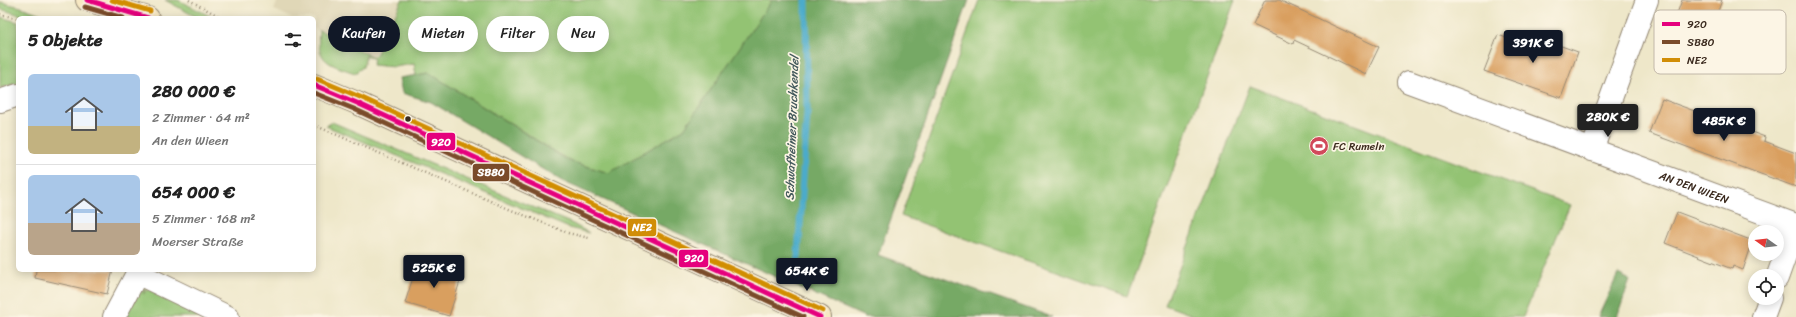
<!DOCTYPE html>
<html lang="de">
<meta charset="utf-8">
<style>
body{margin:0;font-family:Sriracha,sans-serif;background:#f2f2f2;color:#222;height:100vh;display:flex;flex-direction:column;font-size:15px;white-space:nowrap}
*{box-sizing:border-box;margin:0}
p{font-size:13px;color:#767676}
.icon{flex:none;width:22px;height:22px;fill:none;stroke:currentColor;stroke-width:2;stroke-linecap:round;stroke-linejoin:round}
.map{position:relative;flex:1;overflow:hidden}
.sheet{position:absolute;left:16px;top:16px;width:300px;height:256px;display:flex;flex-direction:column;background:#fff;border-radius:6px;box-shadow:0 2px 10px #0003}
.sheet>*{flex:none}
.hud{position:absolute;left:328px;top:16px;width:380px;height:36px;display:flex;gap:8px}
.needle{width:26px;rotate:284deg}
.buttons{position:absolute;left:1748px;top:225px;display:grid;gap:8px}
.buttons a{display:grid;place-items:center;width:36px;height:36px;border-radius:50%;background:#fff;box-shadow:0 2px 10px #0003;font-size:20px}
.price{position:absolute;translate:-50% -34px;padding:0 9px;border-radius:4px;background:#111827;color:#fff;font-size:13px;line-height:26px;filter:drop-shadow(0 1px 2px #0008)}
.price::after{content:'';position:absolute;left:50%;top:24px;width:12px;height:9px;margin-left:-6px;background:inherit;clip-path:polygon(0 0,100% 0,50% 100%)}
.price.active{background:#222;color:#fff}
ul{padding:0;list-style:none}
li{display:flex;align-items:center;gap:12px;height:100px;padding:0 12px}
li+li{border-top:1px solid #e0e0e0}
li span{display:grid;place-items:center;flex:none;width:112px;height:80px;border-radius:6px;color:#555}
li>.icon{margin-inline-start:auto}
span .icon{width:48px;height:48px;fill:#fffc;stroke-width:1}
li b{font-size:17px}
h2{display:flex;justify-content:space-between;align-items:center;height:48px;padding:0 12px;font-size:17px}
.chip{padding:0 14px;border-radius:18px;background:#fff;box-shadow:0 2px 10px #0003;font-size:14px;line-height:36px}
.chip.active{background:#111827;color:#fff}
.map>svg:first-child{display:block}
.built{fill:#e0d7b7}
.green{fill:#93c373;stroke:#677648}
.forest{fill:#76a965;stroke:#586a42}
.lines{fill:none;stroke-linecap:round;stroke-linejoin:round}
.stream{stroke:#4cabcb;stroke-width:7}
.building{fill:#d99f5e}
.minor-casing{stroke:#948874;stroke-width:24}
.secondary-casing{stroke:#948874;stroke-width:24}
.path{stroke:#948874;stroke-width:2.5;stroke-dasharray:1 3;stroke-linecap:butt}
.minor{stroke:#fff;stroke-width:22}
.secondary{stroke:#f7e8c3;stroke-width:22}
.bus-1-casing{stroke:#fcf5e5;stroke-width:8}
.bus-2-casing{stroke:#fcf5e5;stroke-width:8}
.bus-3-casing{stroke:#fcf5e5;stroke-width:8}
.bus-1{stroke:#e5007d;stroke-width:5}
.bus-2{stroke:#7a4b2a;stroke-width:5}
.bus-3{stroke:#d18d06;stroke-width:5}
.bus-dot{fill:#3b2a1e;stroke:#fcf5e5;stroke-width:1.5}
.labels{text-anchor:middle;stroke-width:3.5;stroke-linejoin:round;paint-order:stroke}
.poi-label{font-size:11px;fill:#3b2a1e;stroke:#fcf5e5;text-anchor:start}
.street-label{font-size:11px;fill:#3b2a1e;stroke:#fcf5e5}
.water-label{font-size:12px;font-style:italic;fill:#41575b;stroke:#fcf5e5}
.key{fill:#fcf5e5;stroke:#c2b8a9;stroke-width:1}
.key-label{font-size:11px;fill:#3b2a1e}
.line-badge{stroke:#fcf5e5;stroke-width:1.5}
.badge-label{font-size:11px;text-anchor:middle;font-weight:bold;fill:#fff}
</style>
<div class="map">
<svg width="1796" height="317" viewBox="0 0 1796 317">
<rect width="100%" height="100%" fill="#fcf5e5"/>
<filter id="ink" filterUnits="userSpaceOnUse"><feTurbulence type="fractalNoise" baseFrequency=".025" numOctaves="2"/><feDisplacementMap in="SourceGraphic" scale="8" xChannelSelector="R" yChannelSelector="G"/><feConvolveMatrix kernelMatrix="1 2 1 2 8 2 1 2 1" color-interpolation-filters="sRGB"/></filter>
<filter id="wash" filterUnits="userSpaceOnUse"><feTurbulence type="fractalNoise" baseFrequency=".012" numOctaves="4" result="noise"/><feDisplacementMap in="SourceGraphic" scale="16" xChannelSelector="R" yChannelSelector="G"/><feGaussianBlur stdDeviation="0.9" result="paint"/><feColorMatrix in="noise" values="0 0 0 0 0 0 0 0 0 0 0 0 0 0 0 0 0 1.4 0 .05"/><feComposite in="paint" operator="in"/></filter>
<g filter="url(#wash)">
<rect width="100%" height="100%" fill="#eee7c9"/>
<path class="built" d="M 278,0 L 402,0 L 373,57 L 314,28 L 314,18 L 292,18 L 274,10 Z"/>
<path class="green" d="M 165,0 L 178,0 L 214,18 L 198,18 Z
M 402,0 L 772,0 L 684,129 L 609,173 L 570,161 L 429,73 L 416,75 L 414,64 L 394,67 L 372,65 L 374,59 L 366,55 L 363,67 L 355,73 C 328,64 316,62 319,30 L 373,57 L 377,53 Z
M 979,0 L 1235,0 L 1127,296 L 901,216 Z
M 0,2 L 21,7 L 52,18 L 30,18 L 0,9 Z
M 0,17 L 18,22 L 18,83 L 0,88 Z
M 1250,86 L 1570,205 L 1523,317 L 1198,317 L 1165,305 Z
M 332,122 L 573,224 L 589,233 L 569,228 L 326,126 Z
M 147,286 L 143,294 L 149,289 L 208,317 L 124,317 L 140,291 Z"/>
<path class="forest" d="M 772,0 L 969,0 L 878,255 L 1052,317 L 865,317 L 562,181 L 431,102 L 402,93 L 399,78 L 429,73 L 569,161 L 609,173 L 684,129 Z
M 1618,274 L 1630,280 L 1617,317 L 1598,317 Z"/>
<g class="lines">
<path class="stream" d="M 798,257 L 807,113 L 806,0"/>
</g>
<g id="blocks">
<path class="building" d="M 1265,0 L 1279,0 L 1379,47 L 1366,74 L 1294,40 L 1293,44 L 1253,25 Z
M 1682,0 L 1722,0 L 1713,25 L 1718,27 L 1709,53 L 1668,38 Z
M 1528,34 L 1578,52 L 1561,98 L 1484,71 L 1498,35 L 1524,44 Z
M 1662,99 L 1765,137 L 1764,141 L 1796,153 L 1796,187 L 1649,133 Z
M 1677,212 L 1753,241 L 1743,270 L 1733,266 L 1732,269 L 1665,243 Z
M 418,262 L 462,275 L 449,316 L 405,303 Z
M 36,270 L 113,270 L 107,294 L 35,278 Z"/>
</g>
</g>
<g filter="url(#ink)">
<use href="#blocks" fill-opacity="0" stroke="#948874" stroke-width="1"/>
<g class="lines">
<g class="minor-casing">
<g id="minor">
<path id="s1" d="M 1409,82 L 1796,225"/>
<path d="M 0,101 L 18,95"/>
<path d="M 1592,150 L 1647,0"/>
<path d="M 139,274 L 228,317"/>
<path d="M 1777,278 L 1796,225"/>
<path d="M 114,317 L 139,270"/>
<path d="M 1763,317 L 1770,298"/>
</g>
</g>
<g class="secondary-casing">
<path id="secondary" d="M 87,0 L 148,18
M 314,85 L 357,103 L 820,317"/>
</g>
<path class="path" d="M 189,0 L 222,18
M 0,14 L 18,19
M 314,125 L 509,209 L 568,233 L 589,238"/>
<use href="#minor" class="minor"/>
<use href="#secondary" class="secondary"/>
<g class="bus-1-casing">
<path id="bus-1" d="M 87,0 L 148,18
M 314,85 L 357,103 L 820,317"/>
</g>
<g class="bus-2-casing">
<path id="bus-2" d="M 85,7 L 123,18
M 314,93 L 354,109 L 803,317"/>
</g>
<g class="bus-3-casing">
<path id="bus-3" d="M 112,0 L 150,11
M 317,79 L 360,97 L 823,311"/>
</g>
<use href="#bus-1" class="bus-1"/>
<use href="#bus-2" class="bus-2"/>
<use href="#bus-3" class="bus-3"/>
</g>
</g>
<defs>
<g id="stadium-disc" transform="scale(1)"><circle r="9.5" fill="#d1495b" stroke="#fcf5e5"/><path d="M0-5a6.5 5 0 1 0 0 10a6.5 5 0 1 0 0-10ZM-3.5-1.8h7v3.6h-7Z" fill="#fff"/></g>
</defs>
<g fill-rule="evenodd">
<use href="#stadium-disc" x="1319" y="146"/>
</g>
<circle class="bus-dot" cx="408" cy="119" r="3.5"/>
<g class="labels">
<g class="poi-label">
<text x="1333" y="150">FC Rumeln</text>
</g>
<g class="street-label">
<text dy="4" stroke="none"><textPath href="#s1" startOffset="304">AN DEN WIEEN</textPath></text>
</g>
<g class="water-label">
<text transform="translate(792 128) rotate(-88)" y="4">Schwafheimer Bruchkendel</text>
</g>
</g>
<rect x="1654" y="10" width="132" height="64" rx="6" class="key"/>
<rect x="1662" y="22" width="18" height="4" fill="#e5007d"/>
<rect x="1662" y="40" width="18" height="4" fill="#7a4b2a"/>
<rect x="1662" y="58" width="18" height="4" fill="#d18d06"/>
<g class="key-label">
<text x="1687" y="28">920</text>
<text x="1687" y="46">SB80</text>
<text x="1687" y="64">NE2</text>
</g>
<g class="line-badge">
<rect x="426" y="132" width="30" height="19" rx="4" fill="#e5007d"/>
<rect x="472" y="163" width="38" height="19" rx="4" fill="#7a4b2a"/>
<rect x="627" y="218" width="30" height="19" rx="4" fill="#d18d06"/>
<rect x="678" y="249" width="31" height="19" rx="4" fill="#e5007d"/>
</g>
<g class="badge-label">
<text x="441" y="146">920</text>
<text x="491" y="176">SB80</text>
<text x="642" y="231">NE2</text>
<text x="694" y="262">920</text>
</g>
</svg>
<div class="buttons">
<a><svg class="needle" viewBox="-14 -14 28 28"><path d="M0-13l5 13h-10z" fill="#e53935"/><path d="M0 13l5-13h-10z" fill="#767676"/></svg></a>
<a><svg class="icon" aria-label="locate" viewBox="0 0 24 24"><circle cx="12" cy="12" r="6"/><path d="M12 2v4M12 18v4M2 12h4M18 12h4"/></svg></a>
</div>
<b class="price" style="left:1533px;top:64px">391K €</b>
<b class="price active" style="left:1608px;top:138px">280K €</b>
<b class="price" style="left:1724px;top:142px">485K €</b>
<b class="price" style="left:434px;top:289px">525K €</b>
<b class="price" style="left:807px;top:292px">654K €</b>
<div class="hud">
<a class="chip active">Kaufen</a>
<a class="chip">Mieten</a>
<a class="chip">Filter</a>
<a class="chip">Neu</a>
</div>
<section class="sheet">
<h2>5 Objekte<svg class="icon" aria-label="filters" viewBox="0 0 24 24"><path d="M4 7h16M4 17h16"/><circle cx="9" cy="7" r="2"/><circle cx="15" cy="17" r="2"/></svg></h2>
<ul>
<li><span style="background:linear-gradient(#a9c7e8 65%,#c2b280 0)"><svg class="icon" aria-label="home" viewBox="0 0 24 24"><path d="M3 11l9-7 9 7M6 9v11h12V9"/></svg></span><div><b>280 000 €</b><p>2 Zimmer · 64 m²</p><p>An den Wieen</p></div></li>
<li><span style="background:linear-gradient(#a9c7e8 60%,#b9a48a 0)"><svg class="icon" aria-label="home" viewBox="0 0 24 24"><path d="M3 11l9-7 9 7M6 9v11h12V9"/></svg></span><div><b>654 000 €</b><p>5 Zimmer · 168 m²</p><p>Moerser Straße</p></div></li>
</ul>
</section>
</div>
